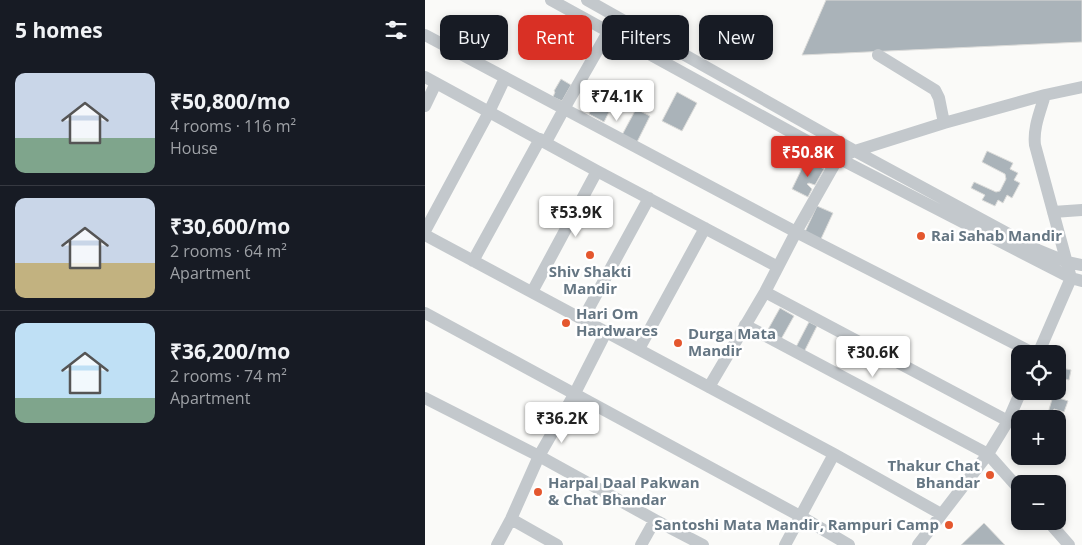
<!DOCTYPE html>
<meta charset="utf-8">
<style>
body{margin:0;font-family:"Open Sans",sans-serif;background:#242831;color:#f1f3f6;height:100vh;display:flex;flex-direction:column;font-size:19px;white-space:nowrap}
*{box-sizing:border-box;margin:0}
p{font-size:16px;color:#9ea1a6}
.icon{flex:none;width:28px;height:28px;fill:none;stroke:currentColor;stroke-width:2;stroke-linecap:round;stroke-linejoin:round}
.map{position:relative;flex:1;overflow:hidden}
.details{display:flex;flex-direction:column;background:#171b24;width:425px}
.details>*{flex:none}
.banner{position:absolute;left:15px;top:15px;width:475px;height:45px;display:flex;gap:10px}
.controls{position:absolute;left:586px;top:345px;display:grid;gap:10px}
.controls a{display:grid;place-items:center;width:55px;height:55px;border-radius:10px;background:#171b24;box-shadow:0 2px 8px #0003;font-size:25px}
.price{position:absolute;translate:-50% -42px;padding:0 11px;border-radius:5px;background:#fff;color:#222;font-size:16px;line-height:32px;filter:drop-shadow(0 1px 2px #0008)}
.price::after{content:'';position:absolute;left:50%;top:30px;width:15px;height:11px;margin-left:-8px;background:inherit;clip-path:polygon(0 0,100% 0,50% 100%)}
.price.on{background:#d93025;color:#fff}
ul{padding:0;list-style:none}
li{display:flex;align-items:center;gap:15px;height:125px;padding:0 15px}
li+li{border-top:1px solid #363941}
li span{display:grid;place-items:center;flex:none;width:140px;height:100px;border-radius:10px;color:#555}
li>.icon{margin-inline-start:auto}
span .icon{width:60px;height:60px;fill:#fffc;stroke-width:1}
li b{font-size:21px}
h2{display:flex;justify-content:space-between;align-items:center;height:60px;padding:0 15px;font-size:21px}
.tag{padding:0 18px;border-radius:10px;background:#171b24;box-shadow:0 2px 8px #0003;font-size:18px;line-height:45px}
.tag.on{background:#d93025;color:#fff}
main{display:flex;flex:1;min-height:0}
.map>svg:first-child{display:block}
.building{fill:#aab3b9;stroke:#dcdcda}
.lines{fill:none;stroke-linecap:round;stroke-linejoin:round}
.minor{stroke:#c3c8cc;stroke-width:12}
.poi-dot{fill:#e4572e;stroke:#fff;stroke-width:2}
.labels{text-anchor:middle;stroke-width:5;stroke-linejoin:round;paint-order:stroke}
.poi-label{font-size:15px;font-weight:bold;fill:#657683;stroke:#fff;text-anchor:start}
</style>
<main>
<section class="details">
<h2>5 homes<svg class="icon" aria-label="filters" viewBox="0 0 24 24"><path d="M4 7h16M4 17h16"/><circle cx="9" cy="7" r="2"/><circle cx="15" cy="17" r="2"/></svg></h2>
<ul>
<li><span style="background:linear-gradient(#c9d6e8 65%,#7fa58c 0)"><svg class="icon" aria-label="home" viewBox="0 0 24 24"><path d="M3 11l9-7 9 7M6 9v11h12V9"/></svg></span><div><b>₹50,800/mo</b><p>4 rooms · 116 m²</p><p>House</p></div></li>
<li><span style="background:linear-gradient(#c9d6e8 65%,#c2b280 0)"><svg class="icon" aria-label="home" viewBox="0 0 24 24"><path d="M3 11l9-7 9 7M6 9v11h12V9"/></svg></span><div><b>₹30,600/mo</b><p>2 rooms · 64 m²</p><p>Apartment</p></div></li>
<li><span style="background:linear-gradient(#bfe0f5 75%,#7fa58c 0)"><svg class="icon" aria-label="home" viewBox="0 0 24 24"><path d="M3 11l9-7 9 7M6 9v11h12V9"/></svg></span><div><b>₹36,200/mo</b><p>2 rooms · 74 m²</p><p>Apartment</p></div></li>
</ul>
</section>
<div class="map">
<svg width="657" height="545" viewBox="0 0 657 545">
<rect width="100%" height="100%" fill="#fafaf8"/>
<path class="building" d="M 401,0 L 657,0 L 657,42 L 377,55 Z
M 118,19 L 130,25 L 127,30 L 134,33 L 122,56 L 102,46 L 115,21 L 116,21 Z
M 136,79 L 146,85 L 137,101 L 128,97 L 130,92 L 129,91 Z
M 177,89 L 185,93 L 185,95 L 191,98 L 179,122 L 164,114 Z
M 252,92 L 272,103 L 257,131 L 237,121 Z
M 211,109 L 225,116 L 212,142 L 197,135 Z
M 562,151 L 588,163 L 585,169 L 593,173 L 589,180 L 595,183 L 587,198 L 582,195 L 578,203 L 573,200 L 570,206 L 557,200 L 560,195 L 546,188 L 549,182 L 571,192 L 575,191 L 581,179 L 580,174 L 557,162 Z
M 381,160 L 399,169 L 390,185 L 384,183 L 382,184 L 387,189 L 383,197 L 367,189 Z
M 392,206 L 408,213 L 395,241 L 379,234 Z
M 355,308 L 369,316 L 355,341 L 341,333 Z
M 384,322 L 392,326 L 379,352 L 371,347 Z
M 632,367 L 646,370 L 644,380 L 636,378 L 635,376 L 633,376 Z
M 628,396 L 643,401 L 639,412 L 629,409 L 628,413 L 625,412 L 625,414 L 623,413 Z
M 559,523 L 580,545 L 536,545 Z"/>
<g class="lines">
<path class="minor" d="M 126,0 L 413,158 L 646,278 L 657,281
M 162,0 L 430,151 L 613,250 L 642,262 L 657,265
M 0,35 L 371,232 L 610,354
M 453,55 L 510,90 L 514,98 L 519,123
M 0,77 L 172,171 L 353,267
M 0,106 L 11,83
M 121,142 L 139,109 L 187,25
M 628,212 L 657,210
M 0,231 L 64,112 L 80,78
M 0,235 L 409,454 L 516,514
M 48,261 L 115,139
M 107,292 L 172,171
M 340,292 L 583,421
M 0,313 L 375,516 L 424,545
M 158,319 L 224,198
M 320,325 L 563,454 L 595,490
M 214,349 L 280,228
M 613,354 L 646,278 L 610,145 C 608,128 615,112 620,95
M 284,387 L 340,292 L 371,232 L 413,158 L 430,151 L 519,123 L 620,95 L 657,87
M 0,398 L 114,456 L 230,520 L 278,545
M 86,519 L 132,545
M 623,521 L 644,545
M 72,545 L 86,519 L 114,456 L 150,393 L 181,332
M 216,545 L 230,520
M 360,545 L 409,454
M 493,545 L 563,454 L 583,421 L 596,391"/>
</g>
<g class="poi-dot">
<circle cx="496" cy="236" r="5"/>
<circle cx="165" cy="255" r="5"/>
<circle cx="141" cy="323" r="5"/>
<circle cx="253" cy="343" r="5"/>
<circle cx="565" cy="475" r="5"/>
<circle cx="113" cy="492" r="5"/>
<circle cx="524" cy="525" r="5"/>
</g>
<g class="labels">
<g class="poi-label">
<text x="506" y="241">Rai Sahab Mandir</text>
<text x="165" y="277" text-anchor="middle">Shiv Shakti<tspan x="165" dy="17">Mandir</tspan></text>
<text x="151" y="319">Hari Om<tspan x="151" dy="17">Hardwares</tspan></text>
<text x="263" y="339">Durga Mata<tspan x="263" dy="17">Mandir</tspan></text>
<text x="555" y="471" text-anchor="end">Thakur Chat<tspan x="555" dy="17">Bhandar</tspan></text>
<text x="123" y="488">Harpal Daal Pakwan<tspan x="123" dy="17">&amp; Chat Bhandar</tspan></text>
<text x="514" y="530" text-anchor="end">Santoshi Mata Mandir, Rampuri Camp</text>
</g>
</g>
</svg>
<div class="controls">
<a><svg class="icon" aria-label="locate" viewBox="0 0 24 24"><circle cx="12" cy="12" r="6"/><path d="M12 2v4M12 18v4M2 12h4M18 12h4"/></svg></a>
<a>+</a>
<a>−</a>
</div>
<b class="price" style="left:192px;top:122px">₹74.1K</b>
<b class="price on" style="left:383px;top:178px">₹50.8K</b>
<b class="price" style="left:151px;top:238px">₹53.9K</b>
<b class="price" style="left:448px;top:378px">₹30.6K</b>
<b class="price" style="left:137px;top:444px">₹36.2K</b>
<div class="banner">
<a class="tag">Buy</a>
<a class="tag on">Rent</a>
<a class="tag">Filters</a>
<a class="tag">New</a>
</div>
</div>
</main>
